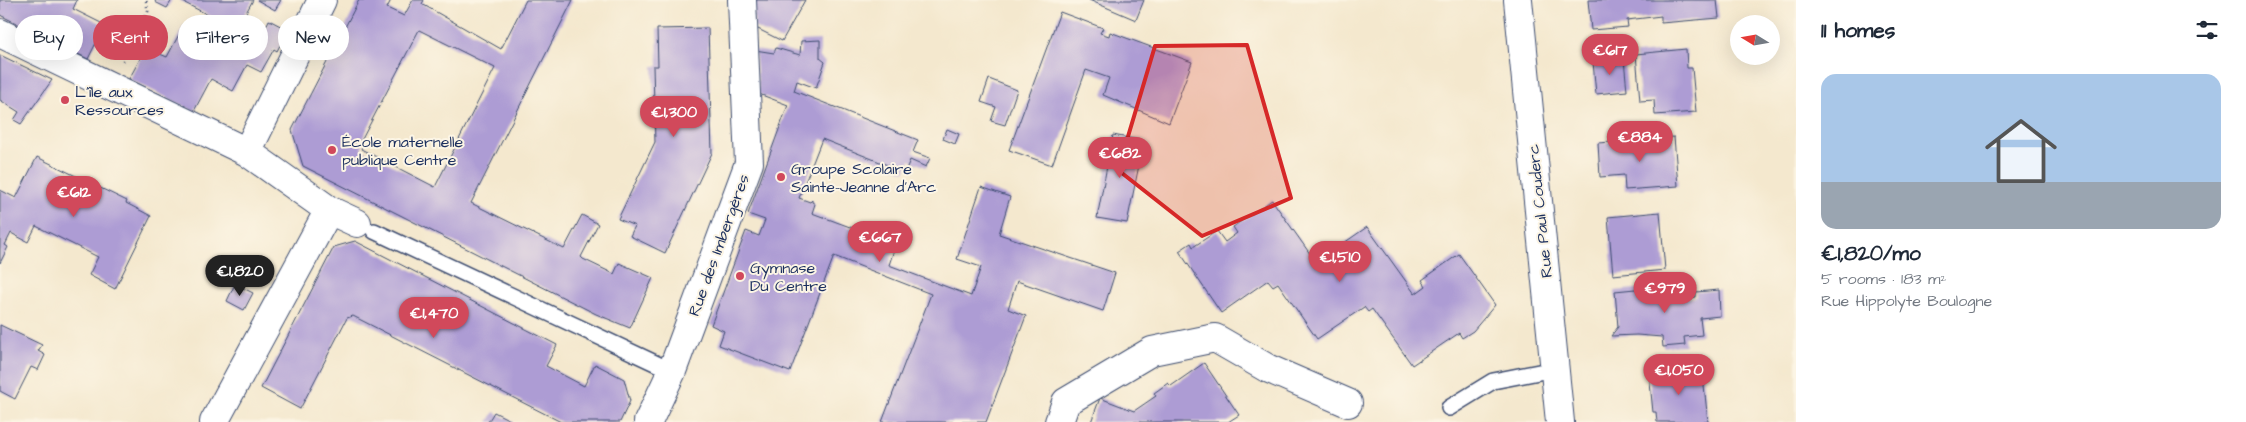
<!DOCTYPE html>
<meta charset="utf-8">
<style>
body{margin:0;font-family:"Architects Daughter",sans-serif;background:#f2f2f3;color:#1f2937;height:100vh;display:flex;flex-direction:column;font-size:19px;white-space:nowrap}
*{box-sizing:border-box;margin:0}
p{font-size:16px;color:#747a83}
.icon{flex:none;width:28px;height:28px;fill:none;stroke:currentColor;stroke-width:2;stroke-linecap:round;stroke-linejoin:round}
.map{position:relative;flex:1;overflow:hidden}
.sheet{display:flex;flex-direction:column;background:#fff;width:450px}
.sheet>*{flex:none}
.top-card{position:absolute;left:15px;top:15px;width:475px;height:45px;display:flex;gap:10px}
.needle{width:32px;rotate:281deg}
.tools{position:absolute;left:1730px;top:15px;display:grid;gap:10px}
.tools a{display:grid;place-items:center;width:50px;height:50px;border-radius:50%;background:#fff;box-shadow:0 5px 20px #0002;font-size:25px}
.price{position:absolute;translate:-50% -42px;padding:0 11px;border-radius:18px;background:#d1495b;color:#fff;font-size:16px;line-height:32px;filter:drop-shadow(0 1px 2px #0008)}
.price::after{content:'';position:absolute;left:50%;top:30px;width:15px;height:11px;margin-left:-8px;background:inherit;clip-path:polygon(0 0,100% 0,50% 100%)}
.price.on{background:#222;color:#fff}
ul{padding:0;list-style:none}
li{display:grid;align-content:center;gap:10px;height:265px;padding:0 25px}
li span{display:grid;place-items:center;height:155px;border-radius:15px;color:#555}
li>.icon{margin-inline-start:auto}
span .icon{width:90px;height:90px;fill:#fffc;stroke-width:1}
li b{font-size:21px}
h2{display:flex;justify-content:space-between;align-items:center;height:60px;padding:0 25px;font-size:21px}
.chip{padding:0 18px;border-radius:22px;background:#fff;box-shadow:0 5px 20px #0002;font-size:18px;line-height:45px}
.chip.on{background:#d1495b;color:#fff}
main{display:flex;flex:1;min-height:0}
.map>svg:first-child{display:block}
.building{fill:#ad9cd4;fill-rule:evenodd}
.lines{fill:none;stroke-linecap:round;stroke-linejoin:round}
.lane-casing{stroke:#3c4b6f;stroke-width:18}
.street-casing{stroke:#3c4b6f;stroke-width:30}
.path{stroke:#3c4b6f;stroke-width:3;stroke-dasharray:1 4;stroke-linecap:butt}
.lane{stroke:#fff;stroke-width:15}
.street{stroke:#fff;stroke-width:28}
.marked{fill:#d62828;fill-opacity:0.2;stroke:#d62828;stroke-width:4;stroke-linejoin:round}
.poi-dot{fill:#d1495b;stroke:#fcf5e5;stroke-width:2}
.labels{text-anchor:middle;stroke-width:4;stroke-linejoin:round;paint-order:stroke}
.poi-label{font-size:16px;fill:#1b2f5e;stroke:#fcf5e5;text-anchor:start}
.street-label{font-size:16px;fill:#1b2f5e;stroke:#fcf5e5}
</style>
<main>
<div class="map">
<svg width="1796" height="422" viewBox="0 0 1796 422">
<rect width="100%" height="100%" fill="#fcf5e5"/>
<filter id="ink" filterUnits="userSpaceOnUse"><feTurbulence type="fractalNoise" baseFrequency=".02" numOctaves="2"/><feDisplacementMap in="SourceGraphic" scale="10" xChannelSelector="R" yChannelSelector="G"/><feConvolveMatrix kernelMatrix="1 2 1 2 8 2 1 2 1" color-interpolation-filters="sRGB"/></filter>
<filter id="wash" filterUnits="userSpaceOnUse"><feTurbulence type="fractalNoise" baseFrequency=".0096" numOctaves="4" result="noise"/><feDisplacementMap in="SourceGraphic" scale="20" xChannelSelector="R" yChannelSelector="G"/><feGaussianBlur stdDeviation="1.12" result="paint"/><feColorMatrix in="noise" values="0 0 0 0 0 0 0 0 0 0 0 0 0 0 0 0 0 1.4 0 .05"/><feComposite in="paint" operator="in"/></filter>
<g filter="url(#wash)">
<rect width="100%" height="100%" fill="#f4e8ce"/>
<g id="blocks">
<path class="building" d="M 0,0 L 77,0 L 73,9 L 105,25 L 88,59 L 0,15 Z
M 156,0 L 172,0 L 167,8 L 155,2 Z
M 179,0 L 253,0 L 237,29 L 246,33 L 251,22 L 265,29 L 269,20 L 288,30 L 277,51 L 274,49 L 261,72 L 247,65 L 233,91 L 211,79 L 194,111 L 129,79 L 146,48 L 167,57 L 184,25 L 206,38 L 216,19 Z
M 257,0 L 281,0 L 275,10 Z
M 359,0 L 391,0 L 387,8 L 404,16 L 413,0 L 424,0 L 422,4 L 501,49 L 526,0 L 573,0 L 471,203 L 564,249 L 582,215 L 598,224 L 581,257 L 583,259 L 614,274 L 619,263 L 653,278 L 630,328 L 596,314 L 303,166 L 292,130 ZM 419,30 L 495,68 L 435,187 L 361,149 L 363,145 L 360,143 Z
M 754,0 L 805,0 L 782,41 L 754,27 Z
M 1089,0 L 1144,0 L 1136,20 Z
M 1588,0 L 1717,0 L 1719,18 L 1661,23 L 1661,16 L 1627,20 L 1628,27 L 1591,30 Z
M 1060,12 L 1103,28 L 1100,33 L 1109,36 L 1110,32 L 1192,62 L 1169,123 L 1103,95 L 1109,78 L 1086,70 L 1052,165 L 1009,150 Z
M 708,28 L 712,153 L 665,253 L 630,236 L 635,226 L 618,219 L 655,142 L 653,66 L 658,66 L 657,29 Z
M 820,40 L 820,58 L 825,62 L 816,88 L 797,81 L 794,91 L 918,140 L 913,152 L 930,158 L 926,167 L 910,160 L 905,172 L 822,139 L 799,198 L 810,202 L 812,200 L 812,202 L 815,204 L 812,213 L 896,244 L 889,265 L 971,296 L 981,267 L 957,259 L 981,187 L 1010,197 L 999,234 L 1115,273 L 1103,311 L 1017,281 L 1008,309 L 1026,316 L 986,422 L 882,422 L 931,294 L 834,256 L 790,372 L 719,345 L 724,331 L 711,325 L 746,231 L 759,236 L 765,220 L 748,214 L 788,105 L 759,94 L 755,50 L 774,53 L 776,48 L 800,55 L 801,41 Z
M 1686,49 L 1687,68 L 1692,68 L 1696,112 L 1655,115 L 1654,100 L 1640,101 L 1636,54 Z
M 0,55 L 52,80 L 21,124 L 14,120 L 19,112 L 0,100 Z
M 1624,59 L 1627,91 L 1596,94 L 1593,62 Z
M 989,79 L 1017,90 L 1005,125 L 991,121 L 996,107 L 981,102 Z
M 947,129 L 959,134 L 955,144 L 943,139 Z
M 1113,135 L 1144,141 L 1127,223 L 1097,218 Z
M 1674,137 L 1678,186 L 1625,190 L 1624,175 L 1600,177 L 1598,143 Z
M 37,157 L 127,201 L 126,203 L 151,216 L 115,289 L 89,275 L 98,257 L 36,226 L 28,242 L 11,233 L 5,245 L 8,247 L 0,263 L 0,190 L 16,198 Z
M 1272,200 L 1320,268 L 1332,260 L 1328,254 L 1367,227 L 1415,294 L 1426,286 L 1422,280 L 1459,254 L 1495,305 L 1473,331 L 1462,338 L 1459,333 L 1412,365 L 1372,309 L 1368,312 L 1364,307 L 1317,339 L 1278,283 L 1273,286 L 1268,280 L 1221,313 L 1179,251 L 1191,243 L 1193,247 L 1217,231 L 1225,242 L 1237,233 L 1233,227 Z
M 1660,212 L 1665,270 L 1613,275 L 1608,217 Z
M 355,241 L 557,345 L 546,366 L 584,386 L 595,364 L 624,379 L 630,401 L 620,422 L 561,422 L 353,316 L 347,318 L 300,409 L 261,388 L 334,247 Z
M 235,284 L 253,293 L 244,310 L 227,301 Z
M 1686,286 L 1687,298 L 1696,297 L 1696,292 L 1719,290 L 1720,316 L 1700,318 L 1702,335 L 1684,337 L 1685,345 L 1663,347 L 1662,337 L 1637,335 L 1611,336 L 1618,327 L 1615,291 L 1645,288 L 1646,302 L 1661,301 L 1661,287 Z
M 0,325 L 42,345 L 38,351 L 45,355 L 38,370 L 31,367 L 15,399 L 0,391 Z
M 1204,363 L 1239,415 L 1228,422 L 1091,422 L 1100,398 L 1134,411 L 1156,396 L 1154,393 L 1168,383 L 1171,386 Z
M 1702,367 L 1708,422 L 1657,422 L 1656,412 L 1653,412 L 1649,373 Z
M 494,412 L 514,422 L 488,422 Z"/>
</g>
</g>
<g filter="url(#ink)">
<use href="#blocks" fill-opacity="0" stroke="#3c4b6f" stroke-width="1"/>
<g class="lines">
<g class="lane-casing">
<path id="lane" d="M 374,231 L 672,371
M 1449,408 L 1493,381 L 1554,369"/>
</g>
<g class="street-casing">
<path id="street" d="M 1518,0 L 1560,422
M 0,33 L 247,152 L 329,210 L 357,223
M 247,152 L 322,0
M 214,422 L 329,210
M 648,422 L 672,371 L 749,163 L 742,0
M 1059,422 L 1066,402 L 1152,351 L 1215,338 L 1267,368 L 1348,403"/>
</g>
<path class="path" d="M 123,61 L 148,11 L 146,0"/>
<use href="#lane" class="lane"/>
<use href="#street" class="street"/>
</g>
</g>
<path class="marked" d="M 1247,45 L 1291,198 L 1202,236 L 1118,170 L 1155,46 Z"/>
<g class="poi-dot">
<circle cx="65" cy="100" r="5"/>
<circle cx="332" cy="150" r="5"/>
<circle cx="781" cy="177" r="5"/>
<circle cx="740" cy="276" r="5"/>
</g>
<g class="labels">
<g class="poi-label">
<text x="75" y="97">L’île aux<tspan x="75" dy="18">Ressources</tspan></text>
<text x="342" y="147">École maternelle<tspan x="342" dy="18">publique Centre</tspan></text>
<text x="791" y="174">Groupe Scolaire<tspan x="791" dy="18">Sainte-Jeanne d'Arc</tspan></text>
<text x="750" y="273">Gymnase<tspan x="750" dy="18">Du Centre</tspan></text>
</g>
<g class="street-label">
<text transform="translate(1539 211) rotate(-96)" y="6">Rue Paul Couderc</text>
<text transform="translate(718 245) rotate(-70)" y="6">Rue des Imbergères</text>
</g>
</g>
</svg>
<div class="tools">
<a><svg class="needle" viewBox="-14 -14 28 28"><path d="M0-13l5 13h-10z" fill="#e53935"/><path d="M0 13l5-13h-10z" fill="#747a83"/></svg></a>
</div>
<b class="price" style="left:1610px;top:76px">€617</b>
<b class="price" style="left:674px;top:138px">€1,300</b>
<b class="price" style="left:1640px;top:163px">€884</b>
<b class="price" style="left:1120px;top:179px">€682</b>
<b class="price" style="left:74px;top:218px">€612</b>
<b class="price" style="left:880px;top:263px">€667</b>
<b class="price" style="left:1340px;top:283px">€1,510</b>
<b class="price on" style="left:240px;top:297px">€1,820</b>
<b class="price" style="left:1665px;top:314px">€979</b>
<b class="price" style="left:434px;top:339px">€1,470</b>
<b class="price" style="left:1679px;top:396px">€1,050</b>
<div class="top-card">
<a class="chip">Buy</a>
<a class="chip on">Rent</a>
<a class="chip">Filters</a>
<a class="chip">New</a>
</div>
</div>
<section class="sheet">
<h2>11 homes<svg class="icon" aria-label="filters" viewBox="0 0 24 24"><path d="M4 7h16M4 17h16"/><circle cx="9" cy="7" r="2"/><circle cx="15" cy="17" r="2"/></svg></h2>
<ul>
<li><span style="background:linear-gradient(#a9c7e8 70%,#9aa5b1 0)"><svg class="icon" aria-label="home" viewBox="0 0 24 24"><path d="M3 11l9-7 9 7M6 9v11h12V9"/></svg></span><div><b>€1,820/mo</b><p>5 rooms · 183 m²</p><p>Rue Hippolyte Boulogne</p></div></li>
</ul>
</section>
</main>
